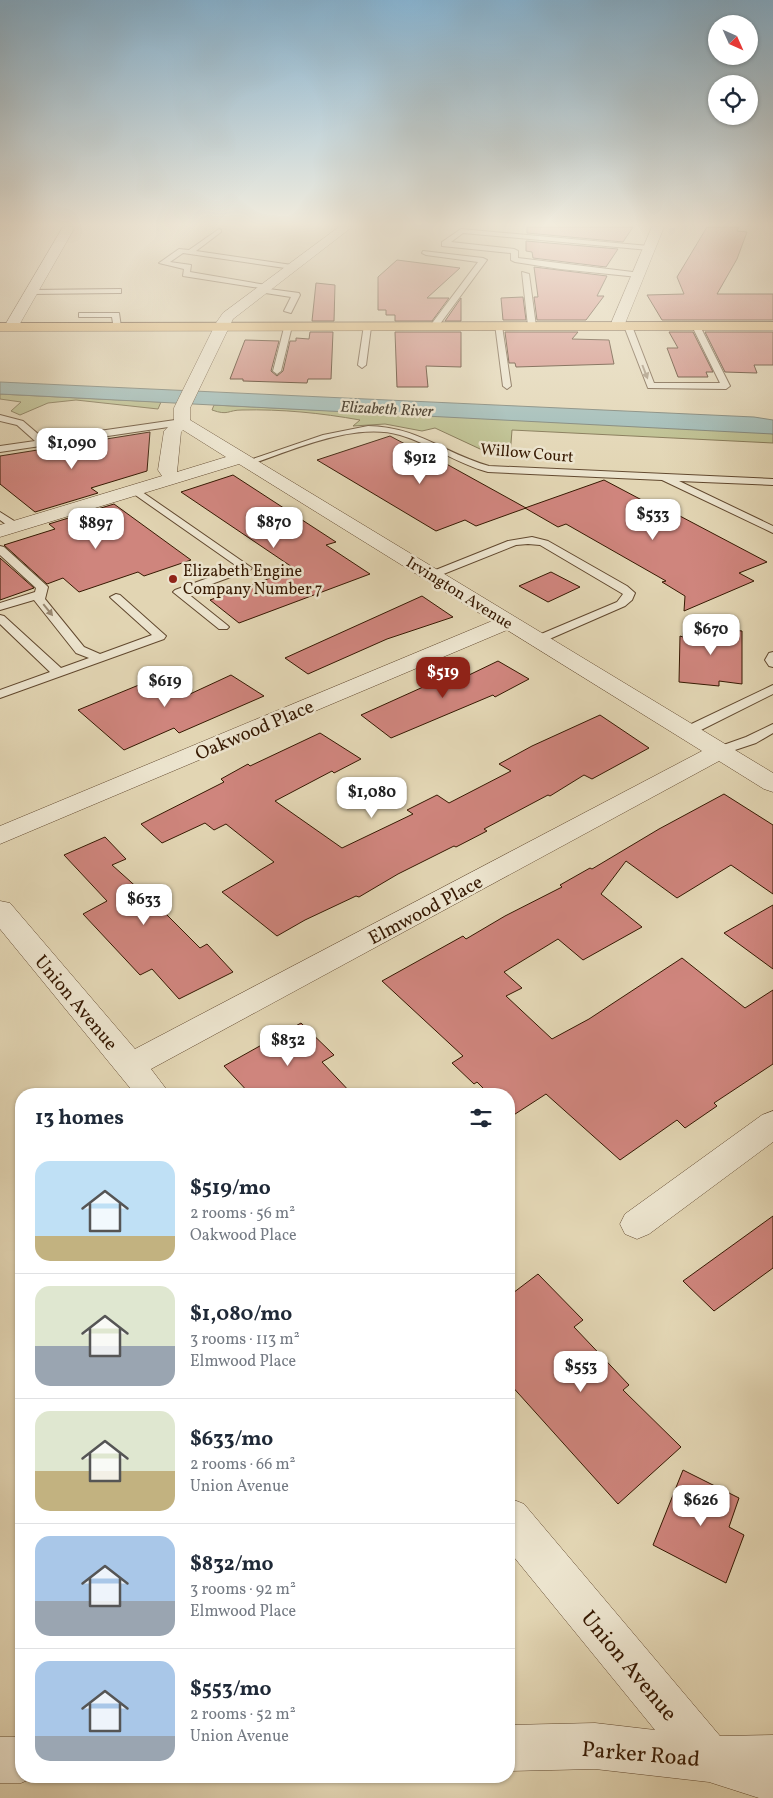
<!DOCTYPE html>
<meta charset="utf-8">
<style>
body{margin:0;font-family:Vollkorn,serif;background:#f2f2f3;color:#1f2937;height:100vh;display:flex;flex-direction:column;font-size:19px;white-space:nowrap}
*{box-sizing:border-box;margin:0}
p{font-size:16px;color:#747a83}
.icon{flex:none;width:28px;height:28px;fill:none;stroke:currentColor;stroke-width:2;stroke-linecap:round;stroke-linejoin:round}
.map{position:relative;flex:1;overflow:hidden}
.details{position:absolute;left:15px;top:1088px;width:500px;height:695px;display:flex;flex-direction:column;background:#fff;border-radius:20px;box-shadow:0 1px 4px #0004}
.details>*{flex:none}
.needle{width:32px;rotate:135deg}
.tools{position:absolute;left:708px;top:15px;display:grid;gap:10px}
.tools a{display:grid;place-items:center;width:50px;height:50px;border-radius:50%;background:#fff;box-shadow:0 1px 4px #0004;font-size:25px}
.price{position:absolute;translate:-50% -42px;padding:0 11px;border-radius:10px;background:#fff;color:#222;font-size:16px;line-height:32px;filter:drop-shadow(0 1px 2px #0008)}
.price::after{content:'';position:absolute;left:50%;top:30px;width:15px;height:11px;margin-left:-8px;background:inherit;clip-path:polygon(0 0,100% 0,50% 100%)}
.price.active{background:#8f2418;color:#fff}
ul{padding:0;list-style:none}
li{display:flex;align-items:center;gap:15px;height:125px;padding:0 20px}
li+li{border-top:1px solid #e0e1e3}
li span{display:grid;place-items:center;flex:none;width:140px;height:100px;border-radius:15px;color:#555}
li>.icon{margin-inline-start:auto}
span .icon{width:60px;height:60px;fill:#fffc;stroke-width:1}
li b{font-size:21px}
h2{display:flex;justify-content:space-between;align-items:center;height:60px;padding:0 20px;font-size:21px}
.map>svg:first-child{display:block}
.green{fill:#b8bc89;stroke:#776a46}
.water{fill:#97b7b5;stroke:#70786d}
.building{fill:#cf857d;stroke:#361902}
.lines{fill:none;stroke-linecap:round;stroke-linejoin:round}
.service-casing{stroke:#61482e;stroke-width:2}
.minor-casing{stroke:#61482e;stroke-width:1}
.primary-casing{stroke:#361902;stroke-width:1}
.service{fill:#ece4ce;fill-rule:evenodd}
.minor{fill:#ece4ce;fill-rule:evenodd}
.primary{fill:#e1ba7a;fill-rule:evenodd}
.oneway{fill:#9a8972}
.poi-dot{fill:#8f2418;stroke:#ece4ce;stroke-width:2}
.labels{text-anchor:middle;stroke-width:5;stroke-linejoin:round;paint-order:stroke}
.far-water-label{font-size:16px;font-style:italic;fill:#534838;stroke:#ece4ce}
.far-street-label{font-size:16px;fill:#361902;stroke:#ece4ce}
.far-poi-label{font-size:16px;fill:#361902;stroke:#ece4ce;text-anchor:start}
.street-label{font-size:19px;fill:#361902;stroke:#ece4ce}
.near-street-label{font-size:22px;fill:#361902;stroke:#ece4ce}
</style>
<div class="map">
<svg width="773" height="1798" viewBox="0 0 773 1798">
<rect width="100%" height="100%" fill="#e2d5b3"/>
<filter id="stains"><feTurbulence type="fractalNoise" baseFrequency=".004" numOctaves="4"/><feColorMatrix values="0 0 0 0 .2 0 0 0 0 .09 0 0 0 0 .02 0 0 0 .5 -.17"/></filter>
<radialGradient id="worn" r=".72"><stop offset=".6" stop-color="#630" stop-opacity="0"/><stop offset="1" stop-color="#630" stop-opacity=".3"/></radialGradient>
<path class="green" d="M 0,394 L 161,402 L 158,409 L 76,400 L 48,403 L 20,415 L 11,411 L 21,402 L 0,399 Z
M 214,405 L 765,432 L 773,434 L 773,443 L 512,430 L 510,456 L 493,455 L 435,428 L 422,431 L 385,424 L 353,426 L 360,420 C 321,413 281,409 242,410 C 227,410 229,416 212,410 Z"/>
<path class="water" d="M 0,382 L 754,417 L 773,420 L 773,434 L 0,394 Z"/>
<path class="building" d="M 527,227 L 633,227 L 623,242 L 527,233 Z
M 707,227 L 739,227 L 737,231 L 747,232 L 737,259 L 717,294 L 773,294 L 773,320 L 662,320 L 647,295 L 684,294 L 677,277 Z
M 526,241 L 618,249 L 606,267 L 533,258 L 532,252 L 526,251 Z
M 397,260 L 460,268 L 427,298 L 449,298 L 432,321 L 395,321 L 395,315 L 386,315 L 386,310 L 378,310 L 378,277 Z
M 534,267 L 607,276 L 597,296 L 604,296 L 586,320 L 537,320 L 534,297 L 538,297 Z
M 316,283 L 335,285 L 334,321 L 312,321 Z
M 523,297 L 526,320 L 503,320 L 501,298 Z
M 461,298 L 461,321 L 445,321 Z
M 310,332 L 333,332 L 331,379 L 308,379 L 307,383 L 243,381 L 243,379 L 230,379 L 245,340 L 279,341 L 271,371 L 277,376 L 283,371 L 290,341 L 296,341 L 296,338 L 309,339 Z
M 395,332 L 461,332 L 461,367 L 426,366 L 428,387 L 397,387 Z
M 505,332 L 578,332 L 572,339 L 609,340 L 614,364 L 516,367 L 515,363 L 509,363 Z
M 669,332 L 693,332 L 713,372 L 706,372 L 708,377 L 678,377 L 667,348 L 678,348 Z
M 705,332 L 773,332 L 773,365 L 754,365 L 757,373 L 725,372 Z
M 150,432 L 147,471 L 91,488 L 98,493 L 35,512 L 0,484 L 0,456 Z
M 390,436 L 439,462 L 441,461 L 526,508 L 476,526 L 465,520 L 436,531 L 317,460 Z
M 233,475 L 336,542 L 326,545 L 370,574 L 239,623 L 210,600 L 295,569 L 181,492 Z
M 604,480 L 674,517 L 678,515 L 767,562 L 739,573 L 754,581 L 684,611 L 685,596 L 662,582 L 666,581 L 566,524 L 558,527 L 525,508 Z
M 114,504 L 191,560 L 144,576 L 138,572 L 79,592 L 63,578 L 47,584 L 4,545 L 55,529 L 49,524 Z
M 0,558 L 34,588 L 0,600 Z
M 551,572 L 580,587 L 548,602 L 519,586 Z
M 422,596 L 453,617 L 387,639 L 308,674 L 285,658 Z
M 684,625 L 742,631 L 742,684 L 719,681 L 719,686 L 679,682 L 680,636 L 683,637 Z
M 498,661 L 529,679 L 495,697 L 493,695 L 391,738 L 361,715 L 432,683 L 440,689 Z
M 168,673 L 190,694 L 231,675 L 264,696 L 179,733 L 174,728 L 124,750 L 78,710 Z
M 600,715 L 649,748 L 592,779 L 584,775 L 550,796 L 548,795 L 484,829 L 487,831 L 456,847 L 454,846 L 398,874 L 359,897 L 356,896 L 305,920 L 277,936 L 222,892 L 274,862 L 226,824 L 214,830 L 205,823 L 162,843 L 141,824 L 224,782 L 221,779 L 248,764 L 250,766 L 320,733 L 361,759 L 334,773 L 332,771 L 275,801 L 342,848 L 413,814 L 407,810 L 437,795 L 449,803 L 511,771 L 499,764 L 532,746 Z
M 724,794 L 773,825 L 773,894 L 731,865 L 677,898 L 626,861 L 601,894 L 642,927 L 583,960 L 558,939 L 504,972 L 522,988 L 506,996 L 552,1039 L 589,1019 L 682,958 L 745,1008 L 773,990 L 773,1064 L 714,1103 L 717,1106 L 685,1128 L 677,1120 L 620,1160 L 546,1094 L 509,1118 L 509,1094 L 489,1094 L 477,1082 L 474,1084 L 452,1063 L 463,1056 L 382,981 L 463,936 L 466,939 L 505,916 L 562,887 L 560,885 L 590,868 L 592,869 L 659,829 Z
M 105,837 L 126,859 L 112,865 L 160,908 L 200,948 L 207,944 L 233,972 L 179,999 L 152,969 L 140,975 L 83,914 L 107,901 L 64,855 Z
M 773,905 L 773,969 L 724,933 Z
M 301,1023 L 334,1055 L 322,1062 L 352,1094 L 250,1094 L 224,1066 Z
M 773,1216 L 773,1268 L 714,1311 L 683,1281 Z
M 538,1274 L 583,1320 L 574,1327 L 629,1385 L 623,1390 L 681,1447 L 618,1504 L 509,1383 L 509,1296 Z
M 683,1470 L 739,1498 L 729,1527 L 744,1535 L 726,1583 L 653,1545 Z"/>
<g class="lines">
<g class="service-casing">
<path id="service" d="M 219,229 L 221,230 L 221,232 L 196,251 L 292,265 L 296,267 L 292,269 L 183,253 L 170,262 L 191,265 L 190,272 L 266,285 L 270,287 L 269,289 L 299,293 L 300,295 L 291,313 L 284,311 L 291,297 L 259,292 L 260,288 L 183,276 L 184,269 L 159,263 L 179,249 L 189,250 Z
M 461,229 L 649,246 L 653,248 L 649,250 L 463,233 L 451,242 L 514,249 L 518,251 L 518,258 L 641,273 L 641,277 L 638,277 L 560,269 L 515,262 L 511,260 L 511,253 L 442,246 L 442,242 Z
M 423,251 L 483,258 L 487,260 L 437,328 L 434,328 L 430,326 L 478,262 L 426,255 L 422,253 Z
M 522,272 L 529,274 L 536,326 L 532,328 L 528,326 Z
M 121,289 L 121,293 L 118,293 L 31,294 L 27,292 L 31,290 Z
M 79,313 L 119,313 L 121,327 L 114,329 L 112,317 L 79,317 Z
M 285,324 L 292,326 L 281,371 L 277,374 L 273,371 Z
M 495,324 L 502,326 L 511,386 L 507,389 L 503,386 Z
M 625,324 L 632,326 L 654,383 L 720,383 L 692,326 L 699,324 L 730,386 L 726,389 L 648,388 L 624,326 Z
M 364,325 L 371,327 L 366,365 L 362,368 L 358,365 Z
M 0,415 L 23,421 L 44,439 L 182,419 L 187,422 L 182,425 L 0,452 L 0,446 L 35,441 L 17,425 L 0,421 Z
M 368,426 C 419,427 443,453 489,466 L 773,479 L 773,485 L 679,481 L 773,526 L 773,533 L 662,480 L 488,472 C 457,464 431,444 400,435 C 355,422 295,449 252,464 L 249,465 L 244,462 L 323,435 Z
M 135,487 L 252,568 L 250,570 L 187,593 L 227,625 L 229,627 L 227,629 L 219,629 L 173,592 L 175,590 L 238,567 L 131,492 L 131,488 Z
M 0,512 L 19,524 L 20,526 L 19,528 L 11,528 L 0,520 Z
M 532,537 L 548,541 L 627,586 L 635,593 L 632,600 L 625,606 L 538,644 L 534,643 L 532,640 L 534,637 L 617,602 L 623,594 L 540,545 L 528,544 L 516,545 L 436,577 L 432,578 L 426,575 L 428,573 L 508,541 Z
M 0,546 L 4,547 L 46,585 L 48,587 L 45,599 L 84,647 L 100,654 L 152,635 L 112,599 L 110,597 L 116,594 L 120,595 L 166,636 L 164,639 L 0,698 L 0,690 L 50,672 L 0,624 L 0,615 L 4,616 L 61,668 L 89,658 L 76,653 L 34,600 L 0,610 L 0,603 L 35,592 L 36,588 L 0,555 Z
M 773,652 L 773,667 L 769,666 L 765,660 L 769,653 Z
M 773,685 L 773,694 L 693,734 L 688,735 L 682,731 L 683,728 Z
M 773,724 L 773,733 L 756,743 L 720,755 L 713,751 L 715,748 L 746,737 Z"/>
</g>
<g class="minor-casing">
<path id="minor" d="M 63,227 L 75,227 L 18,327 L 16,330 L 6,330 L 4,327 Z
M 339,227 L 352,227 L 233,319 L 190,408 L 190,420 L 773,773 L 773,792 L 764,789 L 719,761 L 151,1069 L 170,1094 L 135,1094 L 0,929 L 0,901 L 10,903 L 135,1049 L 702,751 L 507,630 L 0,844 L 0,826 L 492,621 L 239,464 L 0,537 L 0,525 L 162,476 L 158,470 L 164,431 L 174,421 L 174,408 L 216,323 L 223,313 ZM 183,430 L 226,457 L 177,472 L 181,432 Z
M 652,227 L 664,227 L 624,326 L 622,329 L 612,329 L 610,326 Z
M 773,1111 L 773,1142 L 649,1234 L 637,1239 L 625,1234 L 620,1224 L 625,1214 L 762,1115 Z
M 509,1498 L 524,1504 L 720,1736 L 773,1735 L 773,1798 L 759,1798 L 709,1782 L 595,1769 L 509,1771 L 509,1725 L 595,1723 L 655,1730 L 509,1551 Z
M 0,1737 L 21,1737 L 21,1776 L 37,1776 L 21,1783 L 0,1783 Z"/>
</g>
<g class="primary-casing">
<path id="primary" d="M 773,322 L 773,330 L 0,331 L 0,323 Z"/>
</g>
<use href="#service" class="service"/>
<use href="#minor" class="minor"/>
<use href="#primary" class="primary"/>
</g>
<defs><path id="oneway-solid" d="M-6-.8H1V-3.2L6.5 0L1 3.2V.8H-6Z" transform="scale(1.25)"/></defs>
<g class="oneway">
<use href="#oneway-solid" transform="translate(645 372) rotate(69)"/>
<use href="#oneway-solid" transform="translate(48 610) rotate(51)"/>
</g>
<linearGradient id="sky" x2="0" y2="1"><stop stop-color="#87b5d4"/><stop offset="0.47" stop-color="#f2ecdd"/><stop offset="1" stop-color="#f2ecdd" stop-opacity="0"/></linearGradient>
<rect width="773" height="478" fill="url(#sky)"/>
<circle class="poi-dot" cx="173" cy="579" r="5"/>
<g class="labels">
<g class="far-water-label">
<text transform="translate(387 408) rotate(3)" y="6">Elizabeth River</text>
</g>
<g class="far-street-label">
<text transform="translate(527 452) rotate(5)" y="6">Willow Court</text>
<text transform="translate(460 592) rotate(32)" y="6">Irvington Avenue</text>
</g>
<g class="far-poi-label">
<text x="183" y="576">Elizabeth Engine<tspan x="183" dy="18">Company Number 7</tspan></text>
</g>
<g class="street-label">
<text transform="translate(254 729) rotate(-23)" y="7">Oakwood Place</text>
<text transform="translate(425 909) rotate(-28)" y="7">Elmwood Place</text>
<text transform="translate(77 1002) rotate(50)" y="7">Union Avenue</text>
</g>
<g class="near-street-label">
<text transform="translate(630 1665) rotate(50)" y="8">Union Avenue</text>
<text transform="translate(641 1753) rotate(5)" y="8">Parker Road</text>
</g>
</g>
<rect width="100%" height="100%" filter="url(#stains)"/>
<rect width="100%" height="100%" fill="url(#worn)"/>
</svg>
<div class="tools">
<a><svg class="needle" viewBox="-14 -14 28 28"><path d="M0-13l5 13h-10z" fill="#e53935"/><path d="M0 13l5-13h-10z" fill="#747a83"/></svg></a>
<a><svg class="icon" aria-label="locate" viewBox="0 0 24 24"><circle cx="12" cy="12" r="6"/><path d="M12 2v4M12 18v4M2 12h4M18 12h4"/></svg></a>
</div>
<b class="price" style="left:72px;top:470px">$1,090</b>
<b class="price" style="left:420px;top:485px">$912</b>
<b class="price" style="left:653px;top:541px">$533</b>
<b class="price" style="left:274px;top:549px">$870</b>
<b class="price" style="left:96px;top:550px">$897</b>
<b class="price" style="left:711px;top:656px">$670</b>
<b class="price active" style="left:443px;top:699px">$519</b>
<b class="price" style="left:165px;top:708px">$619</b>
<b class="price" style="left:372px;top:819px">$1,080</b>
<b class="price" style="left:144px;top:926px">$633</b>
<b class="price" style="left:288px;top:1067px">$832</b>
<b class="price" style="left:581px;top:1393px">$553</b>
<b class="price" style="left:701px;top:1527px">$626</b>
<section class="details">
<h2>13 homes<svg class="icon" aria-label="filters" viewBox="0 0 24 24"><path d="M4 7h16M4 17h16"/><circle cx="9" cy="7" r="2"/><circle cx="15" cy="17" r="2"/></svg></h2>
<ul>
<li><span style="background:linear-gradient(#bfe0f5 75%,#c2b280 0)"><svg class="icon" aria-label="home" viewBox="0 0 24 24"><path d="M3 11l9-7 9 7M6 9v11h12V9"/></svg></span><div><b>$519/mo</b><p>2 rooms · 56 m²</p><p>Oakwood Place</p></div></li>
<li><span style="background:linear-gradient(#dfe7d0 60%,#9aa5b1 0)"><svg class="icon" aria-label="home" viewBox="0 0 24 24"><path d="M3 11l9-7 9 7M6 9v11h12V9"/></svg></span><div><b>$1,080/mo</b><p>3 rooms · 113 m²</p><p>Elmwood Place</p></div></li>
<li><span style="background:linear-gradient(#dfe7d0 60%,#c2b280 0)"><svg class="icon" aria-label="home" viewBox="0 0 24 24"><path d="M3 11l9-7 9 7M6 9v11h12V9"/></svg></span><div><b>$633/mo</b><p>2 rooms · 66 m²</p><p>Union Avenue</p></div></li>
<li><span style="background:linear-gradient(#a9c7e8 65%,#9aa5b1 0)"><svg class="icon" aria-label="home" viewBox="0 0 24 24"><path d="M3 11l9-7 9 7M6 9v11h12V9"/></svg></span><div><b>$832/mo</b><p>3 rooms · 92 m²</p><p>Elmwood Place</p></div></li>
<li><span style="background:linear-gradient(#a9c7e8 75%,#9aa5b1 0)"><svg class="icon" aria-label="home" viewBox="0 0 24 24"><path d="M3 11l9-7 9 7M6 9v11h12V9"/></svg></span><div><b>$553/mo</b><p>2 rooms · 52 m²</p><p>Union Avenue</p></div></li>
</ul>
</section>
</div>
